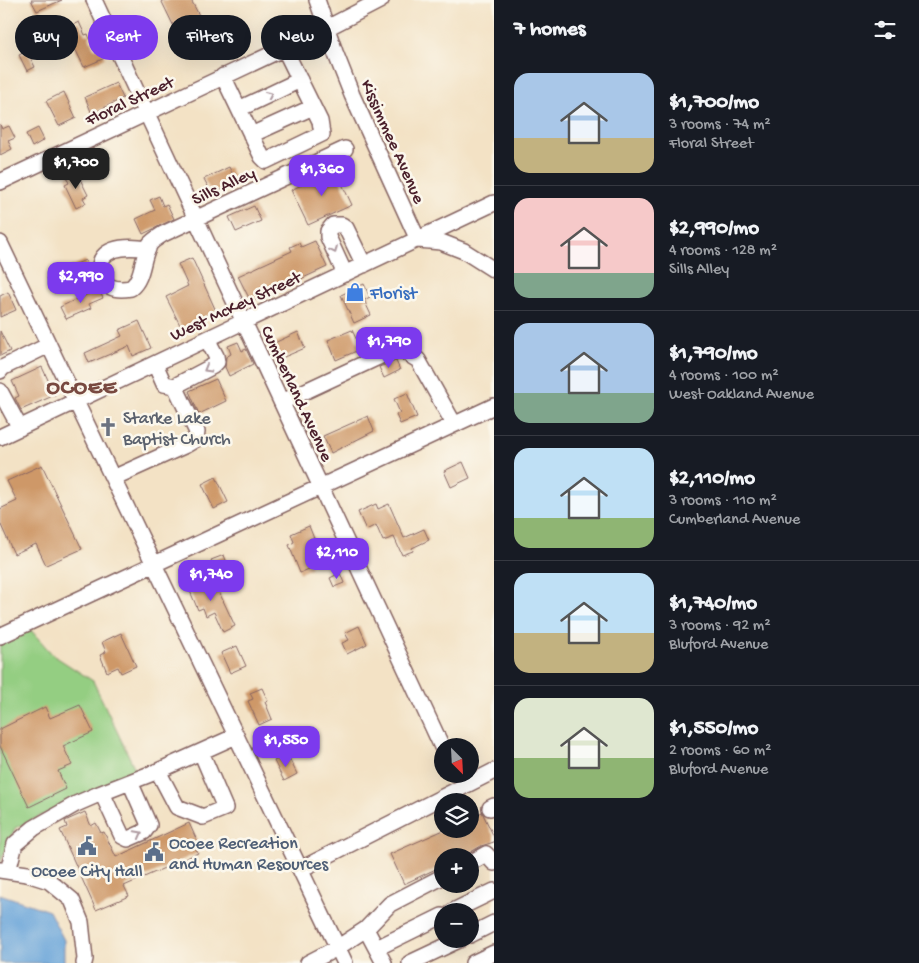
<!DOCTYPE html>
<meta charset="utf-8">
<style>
body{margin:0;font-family:"Gochi Hand",sans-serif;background:#20242c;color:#f1f3f6;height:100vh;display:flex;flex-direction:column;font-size:19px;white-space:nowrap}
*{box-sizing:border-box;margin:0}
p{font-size:16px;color:#9ea1a6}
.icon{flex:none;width:28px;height:28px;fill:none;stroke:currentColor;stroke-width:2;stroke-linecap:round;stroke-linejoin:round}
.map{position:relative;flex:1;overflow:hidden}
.sheet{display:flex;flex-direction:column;background:#171b24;width:425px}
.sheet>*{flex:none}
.hud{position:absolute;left:15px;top:15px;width:404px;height:45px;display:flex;gap:10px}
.needle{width:32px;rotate:156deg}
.fabs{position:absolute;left:434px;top:738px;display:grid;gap:10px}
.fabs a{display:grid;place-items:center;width:45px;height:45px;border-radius:50%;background:#171b24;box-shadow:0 5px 20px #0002;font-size:25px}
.price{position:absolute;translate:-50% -42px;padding:0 11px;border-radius:10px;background:#7c3aed;color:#fff;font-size:16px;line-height:32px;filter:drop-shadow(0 1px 2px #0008)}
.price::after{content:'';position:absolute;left:50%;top:30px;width:15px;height:11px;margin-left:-8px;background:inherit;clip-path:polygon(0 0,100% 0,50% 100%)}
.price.active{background:#222;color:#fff}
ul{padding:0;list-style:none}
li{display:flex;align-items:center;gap:15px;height:125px;padding:0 20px}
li+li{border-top:1px solid #363941}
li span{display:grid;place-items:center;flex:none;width:140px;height:100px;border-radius:15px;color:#555}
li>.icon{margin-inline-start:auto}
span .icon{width:60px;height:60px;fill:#fffc;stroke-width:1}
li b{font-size:21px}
h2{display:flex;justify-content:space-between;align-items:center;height:60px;padding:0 20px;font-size:21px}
.chip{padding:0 18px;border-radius:22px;background:#171b24;box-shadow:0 5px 20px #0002;font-size:18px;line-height:45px}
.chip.active{background:#7c3aed;color:#fff}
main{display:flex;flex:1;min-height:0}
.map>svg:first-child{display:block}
.green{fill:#94ce82;stroke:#6f7656}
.water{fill:#69a4d9;stroke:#5a6282}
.building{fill:#ce9868}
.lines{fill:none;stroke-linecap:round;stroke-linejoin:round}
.minor-casing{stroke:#856361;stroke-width:18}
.minor{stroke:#fff;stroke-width:15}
.oneway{stroke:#ae9aa0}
.labels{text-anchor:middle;stroke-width:5;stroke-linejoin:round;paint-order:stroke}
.street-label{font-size:18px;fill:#4a1f2b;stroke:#fbf7ec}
.shop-label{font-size:18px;fill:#366cbe;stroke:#fbf7ec;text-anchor:start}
.worship-label{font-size:18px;fill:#5b616d;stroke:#fbf7ec;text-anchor:start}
.service-label{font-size:18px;fill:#4e5e75;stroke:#fbf7ec;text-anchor:start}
.district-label{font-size:22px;font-weight:bold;letter-spacing:1px;fill:#784940;stroke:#fbf7ec}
</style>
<main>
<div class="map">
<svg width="494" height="963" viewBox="0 0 494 963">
<rect width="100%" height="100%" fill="#fbf7ec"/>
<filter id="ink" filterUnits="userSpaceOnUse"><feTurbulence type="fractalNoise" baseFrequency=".02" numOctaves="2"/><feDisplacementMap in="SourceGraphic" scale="10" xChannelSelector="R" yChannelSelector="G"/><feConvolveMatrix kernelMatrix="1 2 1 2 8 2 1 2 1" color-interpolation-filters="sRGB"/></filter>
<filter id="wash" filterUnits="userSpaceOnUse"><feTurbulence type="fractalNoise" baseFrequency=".0096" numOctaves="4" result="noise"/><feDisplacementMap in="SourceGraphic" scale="20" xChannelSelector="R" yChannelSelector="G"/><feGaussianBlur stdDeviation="1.12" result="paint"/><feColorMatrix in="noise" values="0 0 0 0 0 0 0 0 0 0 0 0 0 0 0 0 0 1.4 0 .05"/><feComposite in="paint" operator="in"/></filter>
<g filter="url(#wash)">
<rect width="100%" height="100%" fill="#f3e2c5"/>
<path class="green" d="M 29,628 L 53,655 L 93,681 L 136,771 L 15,828 L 0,863 L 0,641 Z"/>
<path class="water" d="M 0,894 L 49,911 L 64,940 L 64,963 L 0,963 Z"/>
<g id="blocks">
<path class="building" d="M 31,0 L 62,0 L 37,11 Z
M 161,0 L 191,0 L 202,21 L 177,33 Z
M 79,22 L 85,35 L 88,34 L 94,49 L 100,47 L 105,58 L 84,67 L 65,28 Z
M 27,51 L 35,67 L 27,71 L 19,55 Z
M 116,83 L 123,98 L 92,114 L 85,97 Z
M 64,92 L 76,118 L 59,126 L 46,101 Z
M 0,124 L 2,129 L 9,126 L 15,138 L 8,141 L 12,149 L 0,155 Z
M 38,128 L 44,140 L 32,147 L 26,134 Z
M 229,167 L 237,183 L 212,194 L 204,179 Z
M 335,169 L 352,205 L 308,225 L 291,190 Z
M 76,171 L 88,195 L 83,198 L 86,203 L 76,208 L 65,185 L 69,183 L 66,177 Z
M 159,196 L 163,206 L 167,204 L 174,219 L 143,234 L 136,219 L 155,210 L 150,200 Z
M 254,206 L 261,221 L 236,232 L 229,217 Z
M 315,241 L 327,267 L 251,302 L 238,276 L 292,251 L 290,247 L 299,243 L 301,247 Z
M 192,258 L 216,311 L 197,320 L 199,324 L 183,331 L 166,297 L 188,286 L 178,264 Z
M 85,260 L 92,275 L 54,293 L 47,278 Z
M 364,284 L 370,297 L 364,300 L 371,315 L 354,323 L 341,295 Z
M 98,289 L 103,298 L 89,304 L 91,308 L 66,319 L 60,307 Z
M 8,292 L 16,310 L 0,317 L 0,296 Z
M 139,321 L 151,348 L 133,356 L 129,346 L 89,363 L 85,353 L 122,336 L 119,330 Z
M 352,330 L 361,349 L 336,360 L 328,340 Z
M 0,331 L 10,351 L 0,356 Z
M 298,332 L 305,348 L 277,360 L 270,345 Z
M 238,342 L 242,351 L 246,349 L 253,364 L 229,376 L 225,367 L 226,357 L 231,354 L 228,346 Z
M 396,361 L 400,370 L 384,378 L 379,367 Z
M 42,367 L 55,395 L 21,410 L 15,398 L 19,396 L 12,381 Z
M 216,379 L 226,401 L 199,414 L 189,391 Z
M 407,393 L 417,417 L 400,424 L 396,415 L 400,413 L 394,399 Z
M 368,416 L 374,431 L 331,453 L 323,436 Z
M 463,462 L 470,478 L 451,487 L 444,471 Z
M 42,465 L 82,549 L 46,565 L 36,544 L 14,554 L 0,523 L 0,509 L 17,501 L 7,481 Z
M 216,477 L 228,502 L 214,509 L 202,484 Z
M 376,504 L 378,509 L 389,504 L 404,538 L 424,529 L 429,540 L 412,548 L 413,551 L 402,555 L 394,537 L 383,541 L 376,525 L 366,530 L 358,512 Z
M 309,526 L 315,541 L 309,543 L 312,550 L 305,553 L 311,568 L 300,573 L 289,545 L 294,542 L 291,534 Z
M 224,555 L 231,574 L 219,579 L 211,560 Z
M 340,573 L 344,583 L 334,587 L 330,578 Z
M 212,577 L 235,626 L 223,632 L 214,612 L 206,616 L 203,608 L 198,610 L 187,584 L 198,579 L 200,583 Z
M 359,626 L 367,644 L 347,654 L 342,643 L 349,640 L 345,633 Z
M 121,633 L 136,666 L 121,673 L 118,667 L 107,672 L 100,655 L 106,652 L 102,642 Z
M 237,646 L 246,666 L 230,673 L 221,653 Z
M 262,688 L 268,701 L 265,702 L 272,719 L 259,725 L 248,701 L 253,699 L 250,693 Z
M 80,705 L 93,732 L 63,746 L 72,765 L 58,771 L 66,789 L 29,807 L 0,746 L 0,729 L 45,707 L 50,718 Z
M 287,754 L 297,774 L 284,781 L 274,761 Z
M 85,812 L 91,826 L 96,823 L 101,833 L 104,832 L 116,857 L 189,823 L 198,843 L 194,845 L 198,853 L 124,886 L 129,896 L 96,910 L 60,830 L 67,827 L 65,821 Z
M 482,812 L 494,837 L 494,842 L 481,846 L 464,856 L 442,856 L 442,866 L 404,884 L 390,854 L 446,829 L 470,829 L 470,818 Z"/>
</g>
</g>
<g filter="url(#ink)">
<use href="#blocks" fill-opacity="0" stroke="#856361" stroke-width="1"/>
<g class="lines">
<g class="minor-casing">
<path id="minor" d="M 94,0 L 442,747
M 317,0 L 335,52 L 352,95 L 418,240
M 223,76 L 262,157 L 266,161 L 322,134 L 320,121 L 284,48
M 239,109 L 300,80
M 251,135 L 313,107
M 0,182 L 327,28 L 381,0
M 418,240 L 441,242 L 464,251 L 494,270
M 0,243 L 345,963
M 148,249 C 135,247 113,245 103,257 C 97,265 102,284 111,287 C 117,290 125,289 131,288 C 144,277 141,258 150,244 C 153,240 159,237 163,234 L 345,149
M 345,274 L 328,237 L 328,231 L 333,225 L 342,225 L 346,228 L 364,265
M 155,364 L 164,384 L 175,386 L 213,366 L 217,362 L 216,356 L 207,339
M 0,371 L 2,368 L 49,345
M 0,391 L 20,428
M 282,402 L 387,353 L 403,351 L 418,360 L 454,424
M 0,437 L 494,203
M 113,478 L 186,445 L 196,439 L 197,432 L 175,386
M 0,636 L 494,406
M 158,771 L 177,807 L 203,817 L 225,808 L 201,752
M 102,793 L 122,836 L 128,839 L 144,832 L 149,825 L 130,782
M 490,808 L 494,806
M 470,863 L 486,854 L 494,863
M 301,869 L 494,771
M 0,870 L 27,874 L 49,881 L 72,900 L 81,922 L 85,959 L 84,963
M 8,871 L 15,844 L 34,828 L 76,804 L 99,794 L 158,771 L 236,736
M 453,911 L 494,891
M 366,929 L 384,963
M 470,935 L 494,923
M 377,948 L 442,916
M 308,963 L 337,948 L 366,929 L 390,904 L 442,877
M 410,963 L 461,939
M 473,963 L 494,953"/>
</g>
<use href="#minor" class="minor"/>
</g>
<defs><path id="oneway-chevron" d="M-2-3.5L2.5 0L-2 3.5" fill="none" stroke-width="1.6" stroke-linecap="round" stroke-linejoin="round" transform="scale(1.25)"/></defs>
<g class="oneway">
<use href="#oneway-chevron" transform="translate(269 95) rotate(-25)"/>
<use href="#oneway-chevron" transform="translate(334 250) rotate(65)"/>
<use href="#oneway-chevron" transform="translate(207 369) rotate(150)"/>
<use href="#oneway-chevron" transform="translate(139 834) rotate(-28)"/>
</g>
</g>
<defs>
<g id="shop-bare" transform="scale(1.5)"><path d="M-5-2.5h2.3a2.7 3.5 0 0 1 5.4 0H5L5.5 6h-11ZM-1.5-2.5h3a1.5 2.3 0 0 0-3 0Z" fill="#3f7fe0" stroke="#fbf7ec" stroke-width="2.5" paint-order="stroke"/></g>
<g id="church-bare" transform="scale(1.5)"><path d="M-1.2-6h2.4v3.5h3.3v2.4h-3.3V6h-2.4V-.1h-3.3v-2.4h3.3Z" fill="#6b7280" stroke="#fbf7ec" stroke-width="2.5" paint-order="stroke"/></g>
<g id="civic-bare" transform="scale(1.5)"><path d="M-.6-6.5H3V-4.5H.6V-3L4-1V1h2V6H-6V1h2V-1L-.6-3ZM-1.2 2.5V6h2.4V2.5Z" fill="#5c6f8a" stroke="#fbf7ec" stroke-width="2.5" paint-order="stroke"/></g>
</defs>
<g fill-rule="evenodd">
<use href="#shop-bare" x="355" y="292"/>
<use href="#church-bare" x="108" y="427"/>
<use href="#civic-bare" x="87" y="846"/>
<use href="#civic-bare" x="154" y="852"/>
</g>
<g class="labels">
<g class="street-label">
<text transform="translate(129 100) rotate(-25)" y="6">Floral Street</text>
<text transform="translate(394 141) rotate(66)" y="6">Kissimmee Avenue</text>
<text transform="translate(223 185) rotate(-25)" y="6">Sills Alley</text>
<text transform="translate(235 305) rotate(-25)" y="6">West McKey Street</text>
<text transform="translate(298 393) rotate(65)" y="6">Cumberland Avenue</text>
</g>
<g class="shop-label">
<text x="370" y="298">Florist</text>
</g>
<g class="worship-label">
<text x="123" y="423">Starke Lake<tspan x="123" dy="21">Baptist Church</tspan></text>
</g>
<g class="service-label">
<text x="169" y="848">Ocoee Recreation<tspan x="169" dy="21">and Human Resources</tspan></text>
<text x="87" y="876" text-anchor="middle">Ocoee City Hall</text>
</g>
<g class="district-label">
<text x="82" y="393">OCOEE</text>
</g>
</g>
</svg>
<div class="fabs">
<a><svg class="needle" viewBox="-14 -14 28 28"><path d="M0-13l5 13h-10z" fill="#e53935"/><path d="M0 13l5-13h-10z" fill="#9ea1a6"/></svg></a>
<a><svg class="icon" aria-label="layers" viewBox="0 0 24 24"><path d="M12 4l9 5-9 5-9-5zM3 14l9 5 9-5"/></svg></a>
<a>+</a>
<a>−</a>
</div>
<b class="price active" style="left:76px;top:190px">$1,700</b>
<b class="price" style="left:322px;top:197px">$1,360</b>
<b class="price" style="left:81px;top:304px">$2,990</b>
<b class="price" style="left:389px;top:369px">$1,790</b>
<b class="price" style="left:337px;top:580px">$2,110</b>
<b class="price" style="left:211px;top:602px">$1,740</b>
<b class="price" style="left:286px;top:768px">$1,550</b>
<div class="hud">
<a class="chip">Buy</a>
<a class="chip active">Rent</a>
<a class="chip">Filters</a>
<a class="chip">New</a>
</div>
</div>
<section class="sheet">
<h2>7 homes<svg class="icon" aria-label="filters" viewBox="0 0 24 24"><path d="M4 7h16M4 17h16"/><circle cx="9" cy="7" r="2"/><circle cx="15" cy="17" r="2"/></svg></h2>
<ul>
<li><span style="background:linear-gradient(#a9c7e8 65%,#c2b280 0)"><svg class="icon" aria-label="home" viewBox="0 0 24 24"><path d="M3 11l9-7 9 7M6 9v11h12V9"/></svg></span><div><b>$1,700/mo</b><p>3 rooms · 74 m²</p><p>Floral Street</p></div></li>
<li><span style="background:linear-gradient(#f6c9c9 75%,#7fa58c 0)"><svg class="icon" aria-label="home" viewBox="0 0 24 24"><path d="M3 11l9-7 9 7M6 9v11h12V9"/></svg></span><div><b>$2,990/mo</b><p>4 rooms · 128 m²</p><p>Sills Alley</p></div></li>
<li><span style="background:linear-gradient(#a9c7e8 70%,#7fa58c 0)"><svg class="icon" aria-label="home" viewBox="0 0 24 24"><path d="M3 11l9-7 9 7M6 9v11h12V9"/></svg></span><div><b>$1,790/mo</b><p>4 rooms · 100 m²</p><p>West Oakland Avenue</p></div></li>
<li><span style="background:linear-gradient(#bfe0f5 70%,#8fb573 0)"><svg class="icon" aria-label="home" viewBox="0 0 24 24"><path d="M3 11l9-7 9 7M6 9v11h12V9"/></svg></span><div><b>$2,110/mo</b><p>3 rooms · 110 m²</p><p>Cumberland Avenue</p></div></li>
<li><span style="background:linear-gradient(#bfe0f5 60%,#c2b280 0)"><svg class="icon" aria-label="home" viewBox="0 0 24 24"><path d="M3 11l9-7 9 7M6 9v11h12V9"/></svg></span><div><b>$1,740/mo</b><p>3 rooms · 92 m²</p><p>Bluford Avenue</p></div></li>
<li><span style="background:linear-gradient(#dfe7d0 60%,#8fb573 0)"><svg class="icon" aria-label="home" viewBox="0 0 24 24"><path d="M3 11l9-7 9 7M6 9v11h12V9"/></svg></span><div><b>$1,550/mo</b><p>2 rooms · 60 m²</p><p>Bluford Avenue</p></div></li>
</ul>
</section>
</main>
